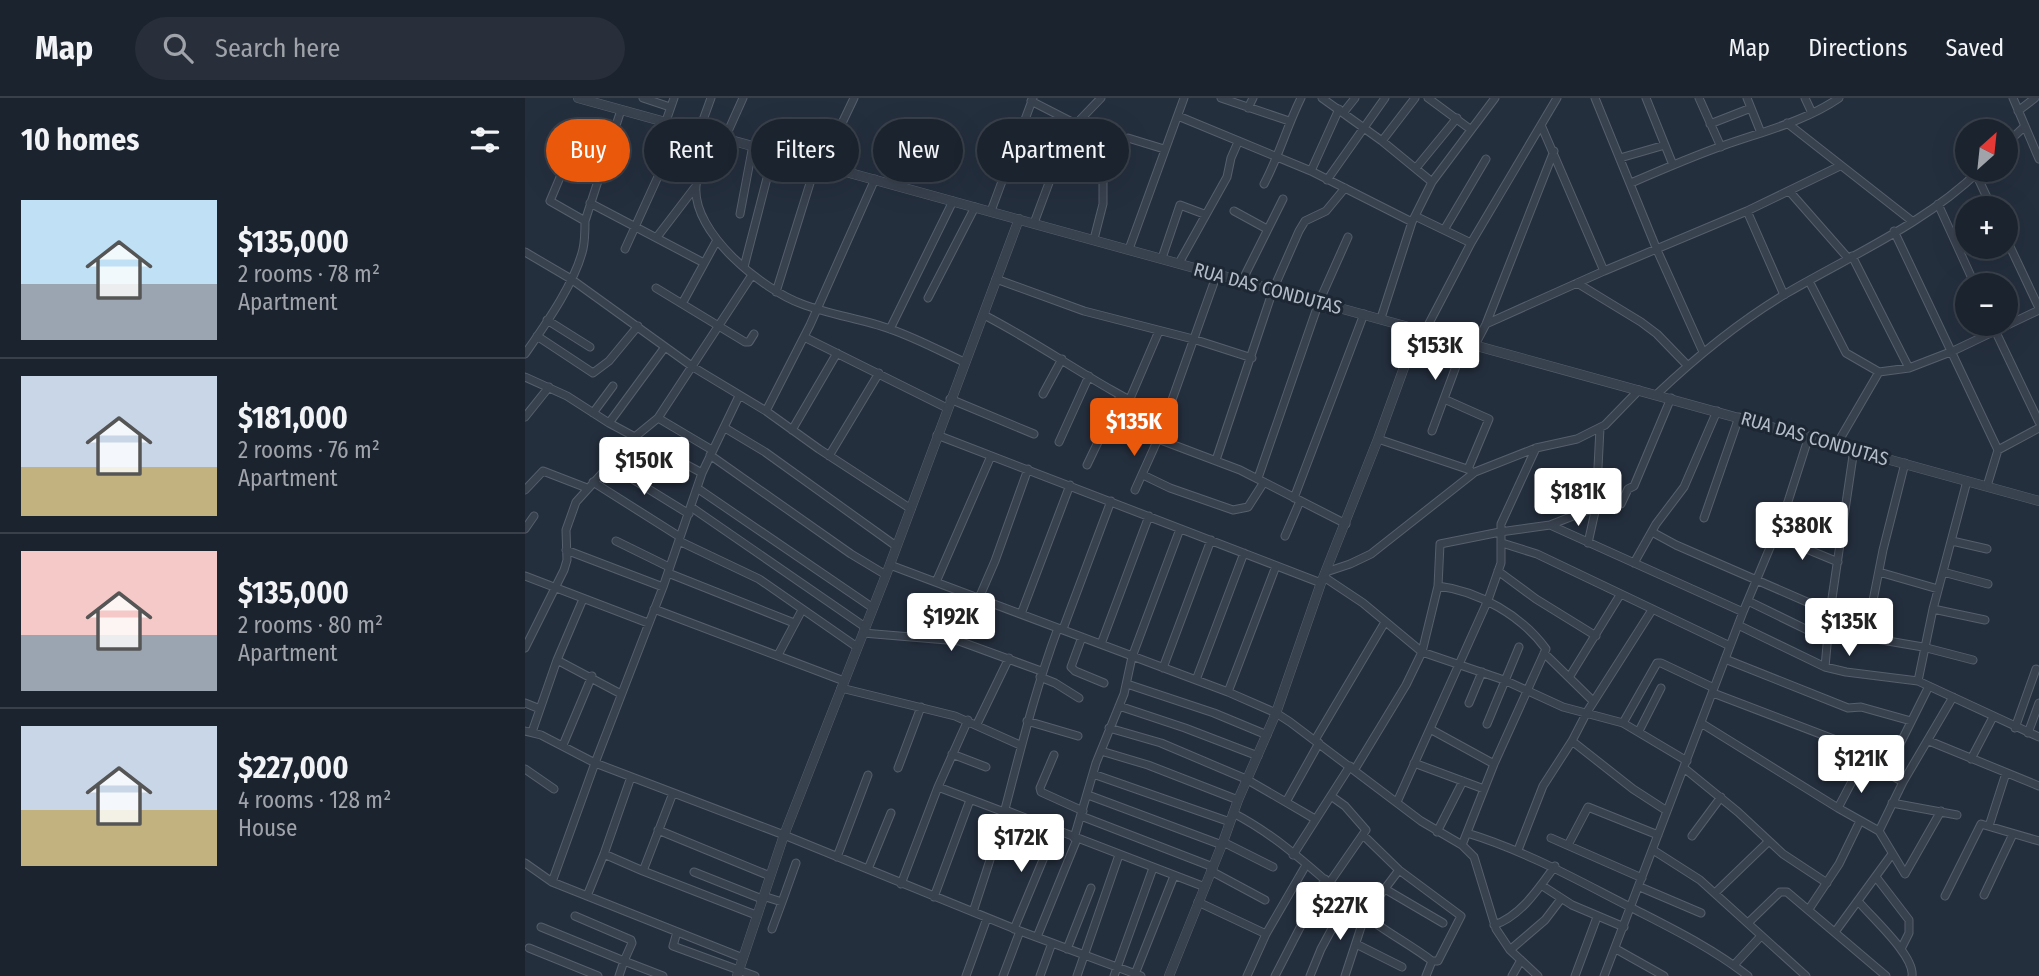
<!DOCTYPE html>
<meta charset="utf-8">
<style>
body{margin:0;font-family:"Fira Sans Condensed",sans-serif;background:#282f3a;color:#f1f3f6;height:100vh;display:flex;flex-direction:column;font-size:26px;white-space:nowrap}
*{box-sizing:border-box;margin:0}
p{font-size:23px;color:#a0a4aa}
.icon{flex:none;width:38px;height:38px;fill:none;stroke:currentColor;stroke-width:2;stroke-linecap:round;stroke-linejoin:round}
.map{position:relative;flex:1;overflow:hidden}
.details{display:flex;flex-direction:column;background:#1b232e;width:525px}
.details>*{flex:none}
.hud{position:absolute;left:21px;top:21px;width:665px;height:63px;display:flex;gap:14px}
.needle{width:46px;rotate:27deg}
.controls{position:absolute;left:1430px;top:21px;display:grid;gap:14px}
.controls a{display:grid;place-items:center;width:63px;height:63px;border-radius:50%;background:#1b232e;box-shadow:0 7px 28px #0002,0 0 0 2px #39404a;font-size:35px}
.price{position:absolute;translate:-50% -60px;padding:0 16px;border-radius:7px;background:#fff;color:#222;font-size:23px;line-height:46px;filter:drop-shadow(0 2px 4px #0008)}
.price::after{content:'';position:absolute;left:50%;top:42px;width:21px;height:16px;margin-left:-10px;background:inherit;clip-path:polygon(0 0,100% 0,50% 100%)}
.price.active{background:#ea580c;color:#fff}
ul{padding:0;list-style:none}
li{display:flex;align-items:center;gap:21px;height:175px;padding:0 21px}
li+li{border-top:2px solid #39404a}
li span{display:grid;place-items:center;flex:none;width:196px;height:140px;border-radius:0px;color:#555}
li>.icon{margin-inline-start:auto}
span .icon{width:84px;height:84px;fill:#fffc;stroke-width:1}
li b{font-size:30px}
h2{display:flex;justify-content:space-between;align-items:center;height:84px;padding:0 21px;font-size:30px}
.chip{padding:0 24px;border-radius:32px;background:#1b232e;box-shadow:0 7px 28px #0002,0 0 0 2px #39404a;font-size:24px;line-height:63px}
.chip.active{background:#ea580c;color:#fff}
header{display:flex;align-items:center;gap:42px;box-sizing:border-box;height:98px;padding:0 35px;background:#1b232e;border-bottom:2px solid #39404a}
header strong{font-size:33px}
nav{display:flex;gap:38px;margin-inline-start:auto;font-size:24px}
.search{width:490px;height:63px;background:#282f3a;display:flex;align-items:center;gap:18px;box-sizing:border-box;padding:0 24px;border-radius:38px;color:#a0a4aa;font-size:26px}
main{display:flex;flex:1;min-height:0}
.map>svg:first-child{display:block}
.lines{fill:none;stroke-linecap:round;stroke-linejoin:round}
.minor-casing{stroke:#565f6c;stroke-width:9}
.tertiary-casing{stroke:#565f6c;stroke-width:10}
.minor{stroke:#38414e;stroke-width:7}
.tertiary{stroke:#38414e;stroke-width:9}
.labels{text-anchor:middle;stroke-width:6;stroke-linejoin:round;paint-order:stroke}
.street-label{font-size:19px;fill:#b4bcc9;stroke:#1d2633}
</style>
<header>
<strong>Map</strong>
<div class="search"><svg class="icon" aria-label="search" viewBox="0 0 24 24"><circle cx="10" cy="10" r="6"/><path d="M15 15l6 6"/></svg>Search here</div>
<nav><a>Map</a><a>Directions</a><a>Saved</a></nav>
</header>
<main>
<section class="details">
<h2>10 homes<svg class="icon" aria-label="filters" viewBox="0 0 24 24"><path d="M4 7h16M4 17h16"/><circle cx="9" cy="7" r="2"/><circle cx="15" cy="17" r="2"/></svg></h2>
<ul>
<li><span style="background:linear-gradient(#bfe0f5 60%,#9aa5b1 0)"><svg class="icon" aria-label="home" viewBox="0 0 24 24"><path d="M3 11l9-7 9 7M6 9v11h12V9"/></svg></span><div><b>$135,000</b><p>2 rooms · 78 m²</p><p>Apartment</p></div></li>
<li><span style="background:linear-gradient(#c9d6e8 65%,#c2b280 0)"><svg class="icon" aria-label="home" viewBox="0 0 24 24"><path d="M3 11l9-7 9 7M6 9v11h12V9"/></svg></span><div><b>$181,000</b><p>2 rooms · 76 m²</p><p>Apartment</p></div></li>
<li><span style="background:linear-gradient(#f6c9c9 60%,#9aa5b1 0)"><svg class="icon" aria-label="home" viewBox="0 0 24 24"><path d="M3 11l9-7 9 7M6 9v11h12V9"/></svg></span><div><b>$135,000</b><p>2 rooms · 80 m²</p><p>Apartment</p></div></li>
<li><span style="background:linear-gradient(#c9d6e8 60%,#c2b280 0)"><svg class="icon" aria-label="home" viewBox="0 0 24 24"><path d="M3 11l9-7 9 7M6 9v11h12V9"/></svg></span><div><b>$227,000</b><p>4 rooms · 128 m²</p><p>House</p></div></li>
</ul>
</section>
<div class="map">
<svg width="1514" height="878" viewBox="0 0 1514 878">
<rect width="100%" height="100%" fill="#242f3e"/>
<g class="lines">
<g class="minor-casing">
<path id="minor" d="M 118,0 L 145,9
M 696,0 L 764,23
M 797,0 L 857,43 L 907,84
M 903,0 L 945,31
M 1070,0 L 1132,152 L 1178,254
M 1121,0 L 1148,67
M 1174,0 L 1196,49
M 1222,0 L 1236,35
M 1280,0 L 1287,15
M 1488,0 L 1514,61
M 506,3 L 551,26
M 723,10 L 728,0
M 1493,13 L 1510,0
M 818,15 L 830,0
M 653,18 L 786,73 L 887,124
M 141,23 L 149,0
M 1262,25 L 1387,123
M 1185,26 L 1226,10
M 1016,27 L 1079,173
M 174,33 L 186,0
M 186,36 C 182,49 172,76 171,88 C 167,135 238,192 277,206 C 306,217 337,221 365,231 C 391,240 415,253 439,264
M 200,40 L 218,0
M 603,40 L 639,51
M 492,43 L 532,63
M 857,43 L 890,0
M 1480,47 L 1500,28
M 534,57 L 567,69 L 578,78 L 578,106 L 569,141
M 1095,60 L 1140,47
M 41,65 L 25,103 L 60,123
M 297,67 L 329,0
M 891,70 L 932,20
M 786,73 L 814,11
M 1451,76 L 1467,110
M 802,82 L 860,0
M 1106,85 C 1136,72 1166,59 1197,48 C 1236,34 1279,24 1314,0
M 739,86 C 754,58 762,28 776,0
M 1265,94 L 1323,160
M 65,105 L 179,165
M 1413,106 L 1450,187
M 466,113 L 508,0
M 709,113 L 742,131
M 1222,113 L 1259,197
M 215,116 L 228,47
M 890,118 L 946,145
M 509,125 L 537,50 L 551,26 L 576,0
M 919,132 L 961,61
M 1369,133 L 1473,352
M 1480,138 L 1514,210
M 132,139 L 171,88
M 100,151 L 156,28
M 604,151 L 659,0
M 0,154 L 46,181 L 168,269 L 241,313 L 294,351 L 386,411
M 1327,158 L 1384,270
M 637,160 L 655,107 L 679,116
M 654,165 L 702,79 L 706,60 L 713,44
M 219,169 L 249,53
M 471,181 L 559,213 L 668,241 L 727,260
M 717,183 L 758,101
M 1284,183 L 1321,255 L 1354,274
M 1052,185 L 1116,224 L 1132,236 L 1162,267
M 131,190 L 220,244 L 224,244 L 229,236
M 251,194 L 291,66
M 403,200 L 450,109
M 158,204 L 192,142
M 459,217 C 521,249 576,291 639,319
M 856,220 L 887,124 L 907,84 L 970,0
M 22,222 L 65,249
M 961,226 L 1079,173 L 1222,113 L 1315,68
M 1467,226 L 1514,324
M 365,231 L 428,103
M 900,233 L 946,145 L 1032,0
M 12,238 L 68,275 L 84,263 L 113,228
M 279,239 L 422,310
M 950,247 L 961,226 L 1029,53
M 0,256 C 20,227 50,185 58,151 C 60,142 60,132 60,123 L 96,12
M 0,279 L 42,298 L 84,325 L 177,375
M 518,296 L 537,261
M 1132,296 C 1171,259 1215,223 1262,195 C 1327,157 1401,125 1455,72
M 425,301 L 509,336
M 919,301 L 964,321 L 943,371
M 604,303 L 634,233
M 241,313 L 285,227 L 350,81
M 68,315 L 88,288
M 0,319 L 24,289
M 133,320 L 187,352
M 84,325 L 140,249
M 200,330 L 240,354 L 371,448
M 267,332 L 312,255
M 907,333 L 940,244
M 412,337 L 796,485
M 633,341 L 715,372 L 821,426
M 853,341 L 945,372
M 534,344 L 564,278
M 1312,346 L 1354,274 L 1384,270 L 1428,253 L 1514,212
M 185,357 L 326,456 L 361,477
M 304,358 L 354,275
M 691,362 L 748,192 L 774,133 L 780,123 L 801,113 L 820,90
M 83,366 L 164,416
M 562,367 L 595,298
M 618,377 L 645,390 L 708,412 L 723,409 L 739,384
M 733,380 L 794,204 L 823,139
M 68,384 L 155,439
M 1462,388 L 1473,352 L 1514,330
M 172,390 L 348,510
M 0,392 L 18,373 L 62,390
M 610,392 L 633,341 L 692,176
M 769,400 L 839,216
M 166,409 L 340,529
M 1179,420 L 1214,319
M 1025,427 L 1071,409 L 1096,406 L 1103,391 L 1109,388 L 1146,300
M 0,431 L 9,418
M 1127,434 L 1151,447 L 1305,514
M 760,438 L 775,403
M 1250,438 L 1313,464
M 91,443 L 144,469
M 154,443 L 234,481 L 332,549
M 1427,443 L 1462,451
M 977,445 L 1012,456 L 1205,548
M 1063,445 L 1071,409 L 1075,330
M 41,452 L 138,489
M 1109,465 L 1131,426 L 1159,389 L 1192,313
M 365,467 L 703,594 L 751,615 L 765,624 L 896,723 L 937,747 L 949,759 L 971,831 L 985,852 L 1013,878
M 973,473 L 1011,501 L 1071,538
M 801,474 L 825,466 L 846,456 L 950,374 L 1011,350 L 1052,341 L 1080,327 L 1114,292
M 1354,474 L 1413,491
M 1418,474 L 1463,486
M 143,475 L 269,525
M 0,478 L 123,525
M 799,479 L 838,505 L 897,554 L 979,582 L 1038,609 L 1098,625 L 1162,663
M 411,484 L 466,358
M 913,488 C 954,493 997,518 1021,551 L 969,666 L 937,747
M 454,500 L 470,463 L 503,371
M 1223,503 L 1303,542
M 129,511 L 319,583
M 1408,511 L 1460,522
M 1127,512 L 1062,614 L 1047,643 L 1108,691 L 1142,713
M 496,516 L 545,387
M 1213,527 L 1300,569 L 1321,574 L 1393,583 L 1514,639
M 538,531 L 586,403
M 1304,533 L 1398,549 L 1448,562
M 338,535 L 434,543 L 516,573
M 1341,538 L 1358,452 L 1380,365
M 557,539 L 546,569 L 550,573 L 579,585
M 576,546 L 624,418
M 0,550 L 39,472 L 42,462 L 41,432 L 51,404 L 111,338 L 133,320 L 227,177
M 1019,555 L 1068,603
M 253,557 L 277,512
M 1200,561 L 1323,610 L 1336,609 L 1386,623
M 32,562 L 96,596
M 1300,569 L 1305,514 L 1329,351
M 638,570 L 686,442
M 1045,578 L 1095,497
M 515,579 L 530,585 L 554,600
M 671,582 L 719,455
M 1393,583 L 1408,511 L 1442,383
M 602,586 L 689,615 L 742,637
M 316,590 L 430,618 L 495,647
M 703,594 L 751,468
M 1188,595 L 1366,663
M 0,605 L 15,611
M 944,605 L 957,574
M 594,608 L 660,630 L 733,658
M 502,623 L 553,638
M 1098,625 L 1132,565 L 1136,565 L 1189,590
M 1176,625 L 1313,710 L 1354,733 L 1380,776 L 1416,713
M 452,626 L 484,560
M 962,626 L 994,549
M 584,630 L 636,645 L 721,681 L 790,721
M 1490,630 L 1511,571
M 905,631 L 969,666
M 0,633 L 16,637 L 70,665 L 259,737 L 495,833 L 616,878
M 1114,633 L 1136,590
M 7,634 L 32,562 L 58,501
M 1503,635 L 1514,605
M 790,642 L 860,524
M 1404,643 L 1514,688
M 38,647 L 67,578
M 576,653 L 623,667 L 713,702
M 427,656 L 461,669
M 529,657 L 515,690 L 516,694 L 558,713
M 1446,661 L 1468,619
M 889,665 L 959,691
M 373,670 L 396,609
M 1159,670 L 1213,714 L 1258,756 L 1302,785
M 0,671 L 29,691
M 830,671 L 881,587 L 897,554 L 913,488 L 915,446 L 975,434 L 1025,427 L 1218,514
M 568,676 L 705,724
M 1378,684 L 1361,674 L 1404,588
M 413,689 L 479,714
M 563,697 L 697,747
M 761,704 L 794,645
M 872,704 L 963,502 L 976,465 L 976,426 L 1011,350
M 1367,705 L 1432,717
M 1313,710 L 1333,672
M 480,712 L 680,789
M 708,715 C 757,740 798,781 840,817 C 860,834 885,846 907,863 L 913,863 L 936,818 L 874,772 L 838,737
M 556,718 L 688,769
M 1464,728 L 1481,675
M 133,732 L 245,778
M 1354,733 L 1378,684 L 1428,599
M 912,734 L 938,683
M 942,735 C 1001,753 1052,782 1107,810 C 1148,831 1187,850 1223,878
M 1167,738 L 1196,699
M 549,740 L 571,665 L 599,596 L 607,559 L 655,431
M 1026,740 L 1117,780
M 698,744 L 748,769
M 1043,747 L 1063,709 L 1133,737
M 993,752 L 1018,688 L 1047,643
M 1128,752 L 1175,782 L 1281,878
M 79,756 L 118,773 L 231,817
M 768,757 L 825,668
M 312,759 L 343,677
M 0,765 L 27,784 L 218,860
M 343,771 L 366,715
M 118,773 L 148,695
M 686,773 L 740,802
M 169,774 L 237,801
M 1351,779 L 1384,822 L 1384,835 L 1376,851
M 27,784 L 70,665 L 138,489 L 177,375 L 214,298
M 805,784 L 841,732 L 820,708 L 806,698
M 376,786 L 413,689 L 443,622
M 1016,787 L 1047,807 L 1099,829
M 1115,789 L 1176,815
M 860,791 L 918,825
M 1190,795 L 1244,743
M 1459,797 L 1488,736
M 62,798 L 79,756 L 106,679
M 238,798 L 257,804 L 271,765
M 1420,798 L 1456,726 L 1514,743
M 409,799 L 445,702
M 1333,803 C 1347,820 1390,858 1387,878
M 673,804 L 741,836
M 1284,811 L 1314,766 L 1335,723
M 448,814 C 459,780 471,746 480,711 C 496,650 511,589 533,530
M 1223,825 L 1255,794 L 1262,794 L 1361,878
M 969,827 C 996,818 1014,790 1030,768
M 16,829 L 99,863 L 107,845 L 106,842 L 50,818
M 247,831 L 257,804
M 489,831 L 530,733
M 152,834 L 148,848 L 230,878
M 1310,834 L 1367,756
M 512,839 L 552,741
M 831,846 L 877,869
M 4,850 L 73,878
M 542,851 L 566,790
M 1091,851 L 1139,878
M 985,852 L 1020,822 L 1036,801
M 1209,867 L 1236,838
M 610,876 L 649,778
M 94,878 L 99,863 L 138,878
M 441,878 L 462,820
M 478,878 L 495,833
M 515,878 L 527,845
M 552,878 L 594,757
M 589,878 L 628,770
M 722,878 L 741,836 L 781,767
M 750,878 L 800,781
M 785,878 L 796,851 L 823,801
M 820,878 L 840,817 L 874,772
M 901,878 L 907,863
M 987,878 L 996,862
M 1050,878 L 1072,819
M 1079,878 L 1218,514 L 1259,416 L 1284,338"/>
</g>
<g class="tertiary-casing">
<path id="tertiary" d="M 53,0 L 1514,403
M 212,878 L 259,737 L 361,477 L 494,121
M 644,878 L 698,744 L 713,702 L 751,615 L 796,485 L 853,341 L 893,231"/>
</g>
<use href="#minor" class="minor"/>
<use href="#tertiary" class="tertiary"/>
</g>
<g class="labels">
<g class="street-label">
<text transform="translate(743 190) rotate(15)" y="7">RUA DAS CONDUTAS</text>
<text transform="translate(1290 340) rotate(16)" y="7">RUA DAS CONDUTAS</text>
</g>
</g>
</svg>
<div class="controls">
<a><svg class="needle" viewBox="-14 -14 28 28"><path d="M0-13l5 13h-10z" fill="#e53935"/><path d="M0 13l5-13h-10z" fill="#a0a4aa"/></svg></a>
<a>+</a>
<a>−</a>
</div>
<b class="price" style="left:910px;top:284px">$153K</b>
<b class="price active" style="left:609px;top:360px">$135K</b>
<b class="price" style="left:119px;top:399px">$150K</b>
<b class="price" style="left:1053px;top:430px">$181K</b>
<b class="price" style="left:1277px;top:464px">$380K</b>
<b class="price" style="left:426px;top:555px">$192K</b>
<b class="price" style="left:1324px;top:560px">$135K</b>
<b class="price" style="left:1336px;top:697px">$121K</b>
<b class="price" style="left:496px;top:776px">$172K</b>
<b class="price" style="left:815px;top:844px">$227K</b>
<div class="hud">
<a class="chip active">Buy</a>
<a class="chip">Rent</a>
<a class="chip">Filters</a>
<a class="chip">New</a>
<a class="chip">Apartment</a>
</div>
</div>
</main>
